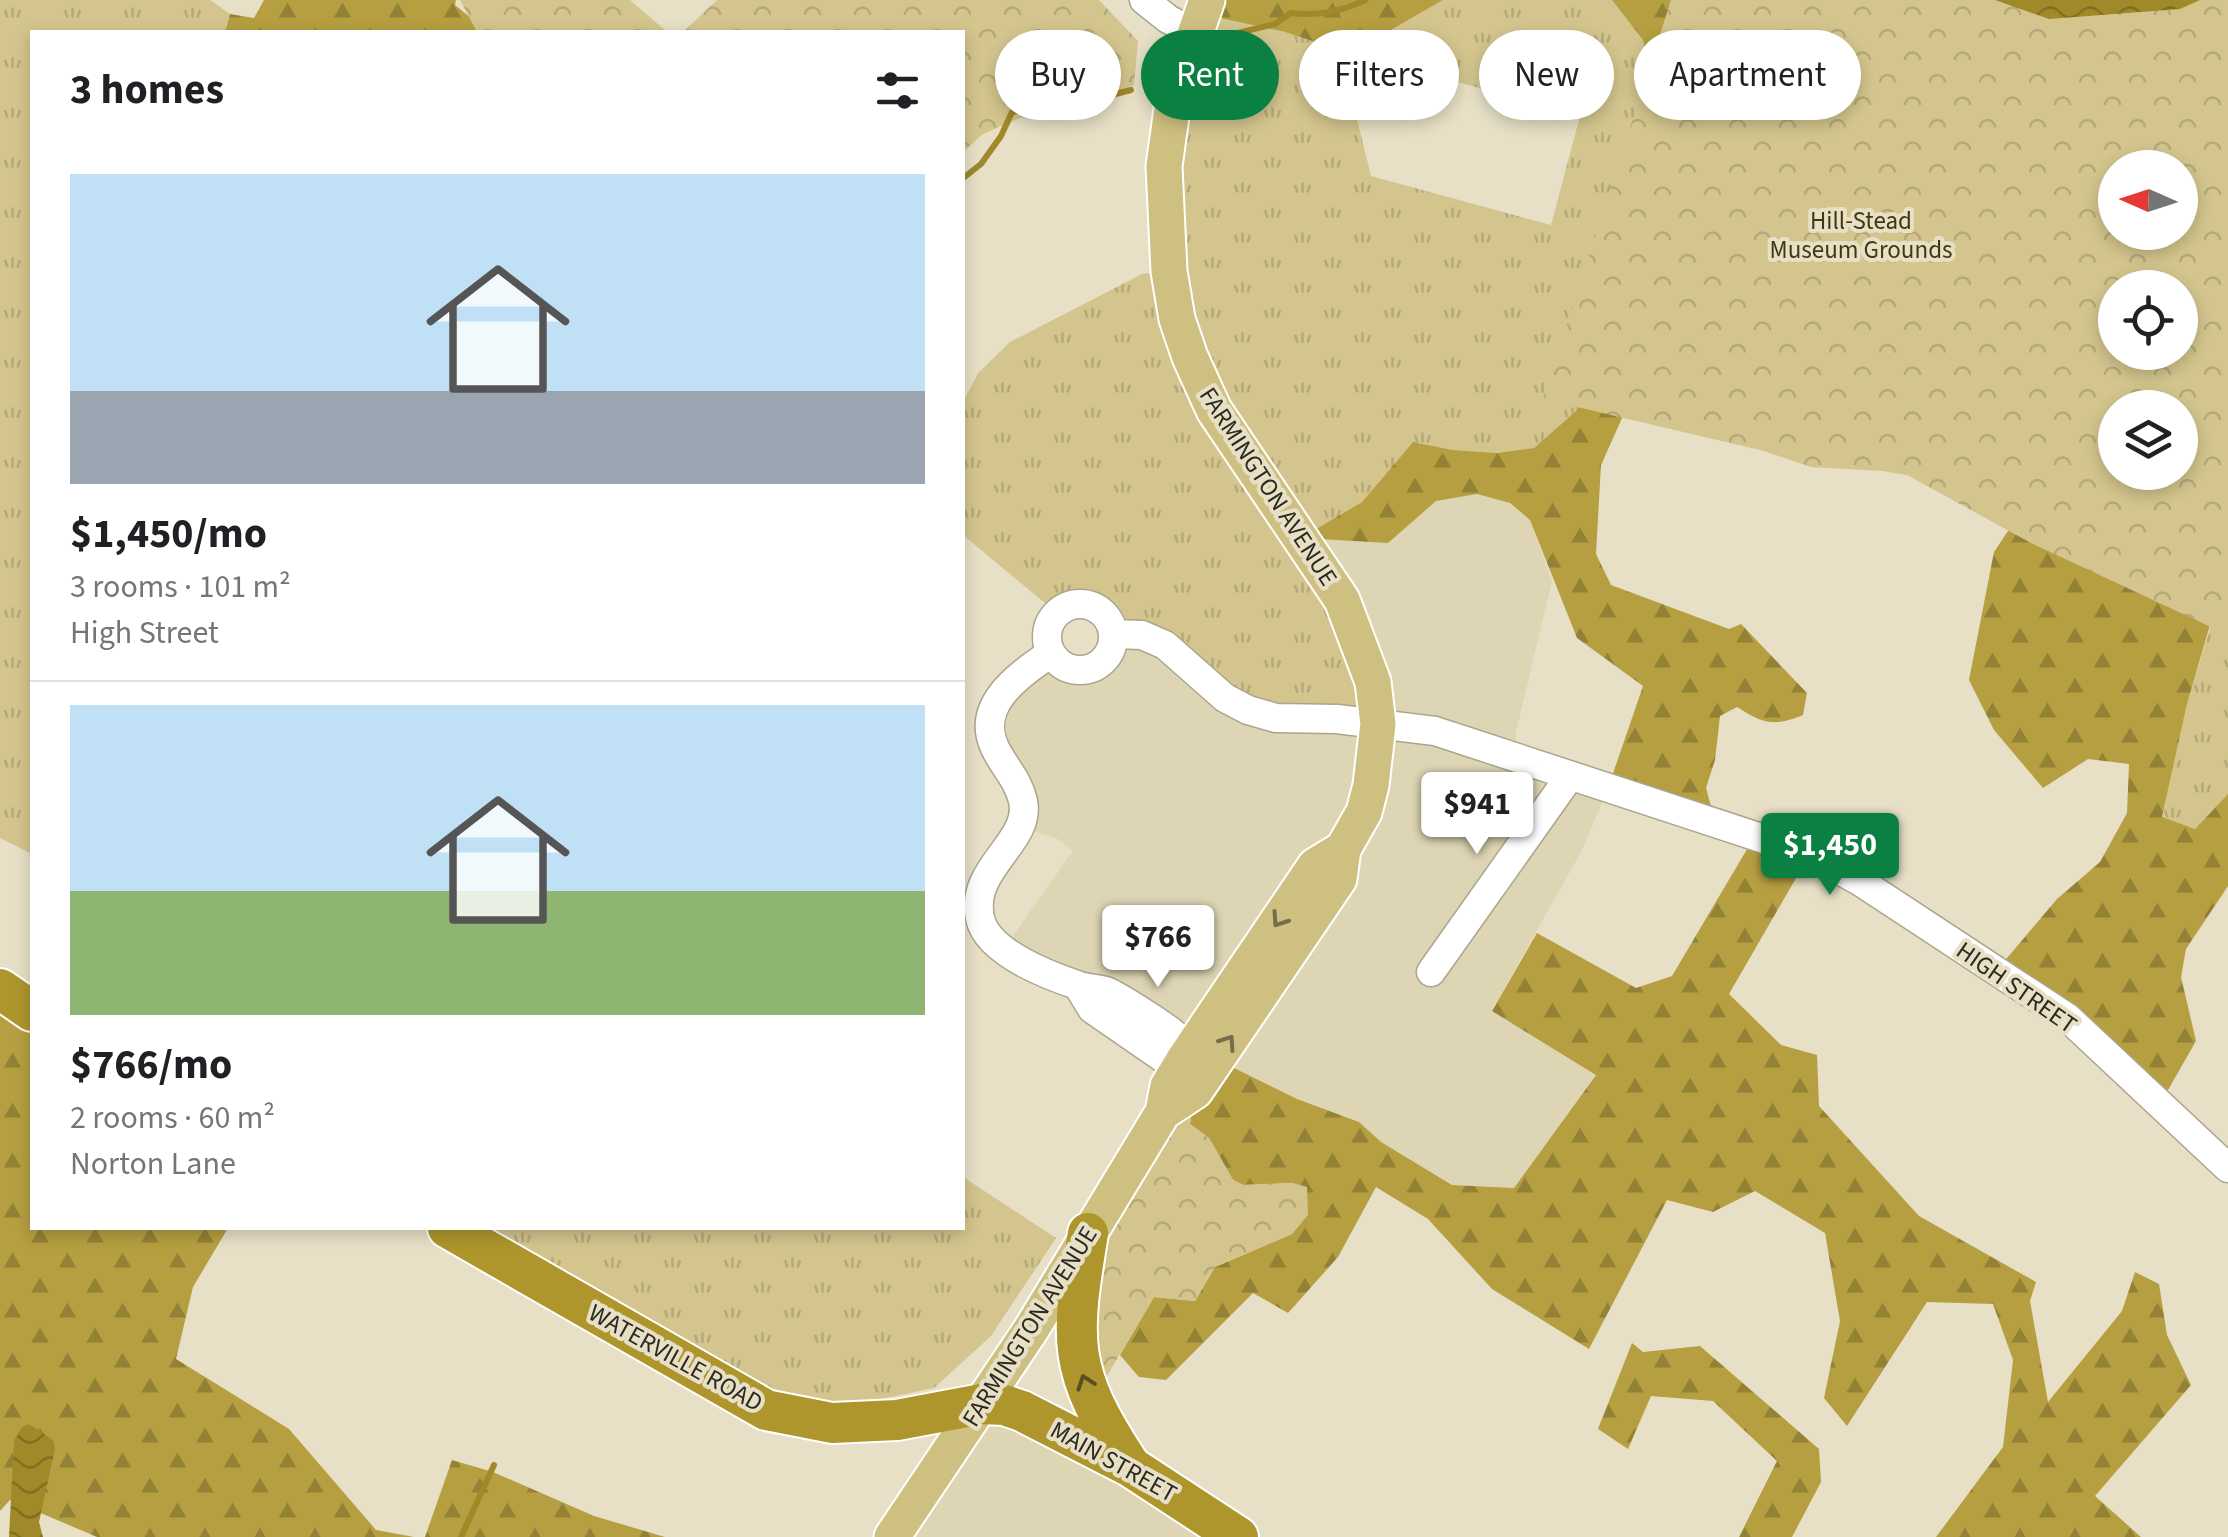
<!DOCTYPE html>
<meta charset="utf-8">
<style>
body{margin:0;font-family:"Source Sans 3",sans-serif;background:#f2f2f2;color:#202124;height:100vh;display:flex;flex-direction:column;font-size:38px;white-space:nowrap}
*{box-sizing:border-box;margin:0}
p{font-size:32px;color:#757577}
.icon{flex:none;width:55px;height:55px;fill:none;stroke:currentColor;stroke-width:2;stroke-linecap:round;stroke-linejoin:round}
.map{position:relative;flex:1;overflow:hidden}
.details{position:absolute;left:30px;top:30px;width:935px;height:1200px;display:flex;flex-direction:column;background:#fff;border-radius:0px;box-shadow:0 5px 15px #0003}
.details>*{flex:none}
.hud{position:absolute;left:995px;top:30px;width:950px;height:90px;display:flex;gap:20px}
.needle{width:65px;rotate:273deg}
.fabs{position:absolute;left:2098px;top:150px;display:grid;gap:20px}
.fabs a{display:grid;place-items:center;width:100px;height:100px;border-radius:50%;background:#fff;box-shadow:0 5px 15px #0003;font-size:50px}
.price{position:absolute;translate:-50% -85px;padding:0 22px;border-radius:10px;background:#fff;color:#222;font-size:32px;line-height:65px;filter:drop-shadow(0 2px 5px #0008)}
.price::after{content:'';position:absolute;left:50%;top:60px;width:30px;height:22px;margin-left:-15px;background:inherit;clip-path:polygon(0 0,100% 0,50% 100%)}
.price.active{background:#0b8043;color:#fff}
ul{padding:0;list-style:none}
li{display:grid;align-content:center;gap:20px;height:530px;padding:0 40px}
li+li{border-top:2px solid #e0e0e0}
li span{display:grid;place-items:center;height:310px;border-radius:0px;color:#555}
li>.icon{margin-inline-start:auto}
span .icon{width:180px;height:180px;fill:#fffc;stroke-width:1}
li b{font-size:42px}
h2{display:flex;justify-content:space-between;align-items:center;height:120px;padding:0 40px;font-size:42px}
.tag{padding:0 35px;border-radius:45px;background:#fff;box-shadow:0 5px 15px #0003;font-size:35px;line-height:90px}
.tag.active{background:#0b8043;color:#fff}
.map>svg:first-child{display:block}
.built{fill:#ddd5b4}
.grass{fill:url(#grass-tufts);fill-rule:evenodd}
.forest{fill:url(#forest-firs)}
.park{fill:url(#park-crowns);fill-rule:evenodd}
.water{fill:url(#water-waves)}
.lines{fill:none;stroke-linecap:round;stroke-linejoin:round}
.stream{stroke:#9f8928;stroke-width:6}
.minor-casing{stroke:#aba58c;stroke-width:31}
.major-casing{stroke:#fff;stroke-width:39}
.highway-casing{stroke:#fff;stroke-width:44}
.minor{stroke:#fff;stroke-width:28}
.major{stroke:#cec081;stroke-width:35}
.highway{stroke:#ae962d;stroke-width:40}
.oneway{stroke:#756d4b}
.oneway2{stroke:#5a4f24}
.labels{text-anchor:middle;stroke-width:8;stroke-linejoin:round;paint-order:stroke}
.park-label{font-size:25px;fill:#423810;stroke:#e7e0c6}
.street-label{font-size:25px;fill:#2c291f;stroke:#e7e0c6}
</style>
<div class="map">
<svg width="2228" height="1537" viewBox="0 0 2228 1537">
<defs>
<pattern id="grass-tufts" width="24" height="20" patternUnits="userSpaceOnUse" patternTransform="scale(2.5)"><rect width="24" height="20" fill="#d3c58d"/><path d="M3 7l-1-3M5 7V3M7 7l1-3M15 17l-1-3M17 17v-4M19 17l1-3" fill="none" stroke="#b5a979"/></pattern>
<pattern id="forest-firs" width="22" height="20" patternUnits="userSpaceOnUse" patternTransform="scale(2.5)"><rect width="22" height="20" fill="#b59f41"/><path d="M5 1l3.5 6h-7zM16 11l3.5 6h-7z" fill="#938236"/></pattern>
<pattern id="park-crowns" width="20" height="18" patternUnits="userSpaceOnUse" patternTransform="scale(2.5)"><rect width="20" height="18" fill="#d3c58d"/><path d="M2 6a3 3 0 1 1 6 0M12 15a3 3 0 1 1 6 0" fill="none" stroke="#b5a979"/></pattern>
<pattern id="water-waves" width="16" height="10" patternUnits="userSpaceOnUse" patternTransform="scale(2.5)"><rect width="16" height="10" fill="#9f8928"/><path d="M0 5q4-4 8 0t8 0" fill="none" stroke="#827022"/></pattern>
</defs>
<rect width="100%" height="100%" fill="#e7e0c6"/>
<path class="built" d="M 1477,494 L 1510,503 L 1530,520 L 1552,581 L 1516,732 L 1517,758 L 1608,788 L 1581,852 L 1492,1010 L 1596,1074 L 1514,1188 L 1452,1185 L 1381,1142 L 1359,1122 L 1185,1058 L 1003,950 L 1073,851 L 1056,838 L 1019,827 L 996,702 L 1059,662 L 1079,670 L 1100,664 L 1112,645 L 1301,538 L 1387,543 L 1436,501 Z
M 982,1404 L 1238,1537 L 892,1537 Z"/>
<path class="grass" d="M 0,0 L 210,0 L 230,14 L 225,32 L 32,32 L 32,854 L 0,838 Z
M 1443,0 L 1612,0 L 1643,40 L 1653,94 L 1598,346 L 1576,411 L 1534,448 L 1497,453 L 1453,450 L 1413,442 L 1362,502 L 1302,538 L 1378,724 L 1276,718 L 1110,623 C 1097,602 1077,600 1057,613 L 963,535 L 962,404 L 978,373 L 1010,342 L 1142,274 L 1169,271 L 1164,217 L 1201,14 L 1285,32 L 1333,48 L 1391,30 ZM 1415,70 L 1580,116 L 1551,225 L 1371,176 L 1351,95 Z
M 2228,569 L 2228,794 L 2195,829 L 2162,818 L 2187,704 Z
M 963,1177 L 1056,1238 L 991,1336 L 934,1388 L 862,1403 L 801,1405 L 745,1385 L 470,1228 L 962,1228 Z"/>
<path class="forest" d="M 264,0 L 456,0 L 455,5 L 488,32 L 225,32 L 230,14 L 254,18 Z
M 1207,0 L 1443,0 L 1391,30 L 1333,48 L 1285,32 L 1201,14 Z
M 1612,0 L 1750,0 L 1640,378 L 1601,465 L 1596,554 L 1611,585 L 1729,629 L 1741,624 L 1807,693 L 1803,715 C 1773,727 1764,724 1737,707 L 1720,716 L 1715,760 L 1706,788 L 1715,821 L 1608,788 L 1643,686 L 1577,638 L 1530,520 L 1510,503 L 1477,494 L 1436,501 L 1388,543 L 1301,538 L 1362,502 L 1413,442 L 1453,450 L 1497,453 L 1534,448 L 1576,411 L 1598,346 L 1653,94 L 1643,40 Z
M 2014,522 L 2226,570 L 2187,704 L 2162,817 L 2195,829 L 2228,794 L 2228,886 L 2186,949 L 2181,977 L 2196,1041 L 2160,1104 L 1996,971 L 2057,899 L 2100,862 L 2127,813 L 2129,764 L 2088,759 L 2043,788 L 1994,730 L 1969,680 L 1994,552 Z
M 1756,834 L 1810,854 L 1729,994 L 1781,1045 L 1817,1055 L 1819,1106 L 1919,1216 L 2036,1282 L 2030,1301 L 2048,1402 L 2122,1311 L 2135,1272 L 2159,1284 L 2167,1335 L 2191,1385 L 2095,1496 L 2141,1537 L 1936,1537 L 2003,1447 L 2013,1360 L 1993,1304 L 1927,1302 L 1847,1426 L 1824,1398 L 1840,1321 L 1825,1233 L 1755,1191 L 1713,1212 L 1667,1200 L 1589,1349 L 1492,1289 L 1428,1219 L 1376,1187 L 1338,1257 L 1288,1313 L 1253,1293 L 1166,1380 L 1139,1377 L 1120,1355 L 1154,1297 L 1195,1301 L 1215,1267 L 1292,1234 L 1293,1183 L 1243,1185 L 1233,1180 L 1209,1138 L 1190,1124 L 1195,1091 L 1228,1065 L 1297,1099 L 1359,1122 L 1381,1142 L 1452,1185 L 1514,1188 L 1596,1075 L 1492,1011 L 1537,933 L 1636,988 L 1672,976 Z
M 0,989 L 32,1011 L 32,1228 L 228,1228 L 193,1287 L 176,1359 L 289,1429 L 376,1530 L 414,1537 L 97,1537 L 10,1500 L 0,1511 Z
M 1632,1343 L 1643,1352 L 1700,1346 L 1819,1449 L 1821,1482 L 1792,1537 L 1739,1537 L 1777,1461 L 1713,1401 L 1651,1396 L 1628,1449 L 1598,1429 Z
M 452,1460 L 493,1472 L 594,1516 L 665,1537 L 425,1537 Z"/>
<path class="park" d="M 460,0 L 630,0 L 667,32 L 477,32 Z
M 717,0 L 1099,0 L 1138,41 L 1134,85 L 1077,111 L 1020,118 L 983,134 L 963,152 L 962,32 L 683,32 Z
M 1671,0 L 2228,0 L 2228,635 L 2031,543 L 1907,475 L 1882,471 L 1811,467 L 1764,451 L 1543,399 ZM 2115,168 L 2180,168 L 2180,232 L 2115,232 ZM 2115,288 L 2180,288 L 2180,352 L 2115,352 ZM 2115,408 L 2180,408 L 2180,472 L 2115,472 Z
M 1195,1091 L 1190,1124 L 1209,1138 L 1233,1180 L 1243,1185 L 1293,1183 L 1307,1187 L 1308,1215 L 1292,1234 L 1215,1267 L 1195,1301 L 1154,1297 L 1098,1391 L 1088,1233 Z"/>
<path class="water" d="M 1995,0 L 2200,0 L 2180,9 L 2049,19 Z
M 29,1424 L 53,1440 L 55,1449 L 39,1522 L 43,1537 L 9,1537 L 14,1441 L 22,1427 Z"/>
<g class="lines">
<path class="stream" d="M 1225,36 L 1275,24 L 1291,13 C 1318,16 1340,12 1365,0
M 962,179 L 981,164 L 1001,136 L 1012,112 L 1033,108 L 1057,115 L 1081,103 L 1131,90
M 461,1537 L 494,1465"/>
<g class="minor-casing">
<path id="minor" d="M 1144,0 L 1168,19 L 1194,33
M1047 637a33 33 0 1 1 66 0a33 33 0 1 1-66 0Z
M 1113,634 L 1142,635 L 1165,645 L 1225,698 L 1248,710 L 1276,718 L 1337,719 L 1435,731 L 1810,854 L 1861,882 L 2068,1018 L 2228,1168
M 1051,653 C 1021,674 974,704 995,748 C 1004,767 1018,779 1023,801 C 1032,842 969,868 980,918 C 987,952 1047,975 1077,985 C 1086,989 1097,988 1106,991 C 1116,995 1171,1029 1177,1037 C 1181,1041 1183,1052 1185,1058 L 1163,1058 L 1092,1009 L 1078,986
M 1431,972 L 1570,776"/>
</g>
<g class="major-casing">
<path id="major" d="M 1163,1112 L 1195,1091 L 1339,879 L 1343,849 L 1364,812 L 1371,785 L 1378,724 L 1373,682 L 1342,600 L 1214,410 L 1190,357 L 1177,319 L 1169,271 L 1164,166 L 1174,95 L 1207,0
M 892,1537 L 1032,1328 L 1163,1112 L 1168,1086 L 1185,1058 L 1315,866 L 1343,849"/>
</g>
<g class="highway-casing">
<path id="highway" d="M 0,989 L 32,1011
M 448,1228 L 766,1410 L 832,1423 L 897,1420 L 982,1404 L 1004,1405 L 1022,1411 L 1131,1467 L 1238,1537
M 1088,1233 C 1070,1341 1067,1370 1129,1464"/>
</g>
<use href="#minor" class="minor"/>
<use href="#major" class="major"/>
<use href="#highway" class="highway"/>
</g>
<defs><path id="oneway-chevron" d="M-2-3.5L2.5 0L-2 3.5" fill="none" stroke-width="1.6" stroke-linecap="round" stroke-linejoin="round" transform="scale(2.5)"/></defs>
<g class="oneway">
<use href="#oneway-chevron" transform="translate(1279 920) rotate(124)"/>
<use href="#oneway-chevron" transform="translate(1228 1042) rotate(-56)"/>
</g>
<use class="oneway2" href="#oneway-chevron" transform="translate(1085 1382) rotate(-109)"/>
<g class="labels">
<g class="park-label">
<text x="1861" y="229">Hill-Stead<tspan x="1861" dy="29">Museum Grounds</tspan></text>
</g>
<g class="street-label">
<text transform="translate(1269 486) rotate(57)" y="9">FARMINGTON AVENUE</text>
<text transform="translate(2017 987) rotate(35)" y="9">HIGH STREET</text>
<text transform="translate(1029 1326) rotate(-58)" y="9">FARMINGTON AVENUE</text>
<text transform="translate(676 1357) rotate(29)" y="9">WATERVILLE ROAD</text>
<text transform="translate(1114 1461) rotate(29)" y="9">MAIN STREET</text>
</g>
</g>
</svg>
<div class="fabs">
<a><svg class="needle" viewBox="-14 -14 28 28"><path d="M0-13l5 13h-10z" fill="#e53935"/><path d="M0 13l5-13h-10z" fill="#757577"/></svg></a>
<a><svg class="icon" aria-label="locate" viewBox="0 0 24 24"><circle cx="12" cy="12" r="6"/><path d="M12 2v4M12 18v4M2 12h4M18 12h4"/></svg></a>
<a><svg class="icon" aria-label="layers" viewBox="0 0 24 24"><path d="M12 4l9 5-9 5-9-5zM3 14l9 5 9-5"/></svg></a>
</div>
<b class="price" style="left:1477px;top:857px">$941</b>
<b class="price active" style="left:1830px;top:898px">$1,450</b>
<b class="price" style="left:1158px;top:990px">$766</b>
<div class="hud">
<a class="tag">Buy</a>
<a class="tag active">Rent</a>
<a class="tag">Filters</a>
<a class="tag">New</a>
<a class="tag">Apartment</a>
</div>
<section class="details">
<h2>3 homes<svg class="icon" aria-label="filters" viewBox="0 0 24 24"><path d="M4 7h16M4 17h16"/><circle cx="9" cy="7" r="2"/><circle cx="15" cy="17" r="2"/></svg></h2>
<ul>
<li><span style="background:linear-gradient(#bfe0f5 70%,#9aa5b1 0)"><svg class="icon" aria-label="home" viewBox="0 0 24 24"><path d="M3 11l9-7 9 7M6 9v11h12V9"/></svg></span><div><b>$1,450/mo</b><p>3 rooms · 101 m²</p><p>High Street</p></div></li>
<li><span style="background:linear-gradient(#bfe0f5 60%,#8fb573 0)"><svg class="icon" aria-label="home" viewBox="0 0 24 24"><path d="M3 11l9-7 9 7M6 9v11h12V9"/></svg></span><div><b>$766/mo</b><p>2 rooms · 60 m²</p><p>Norton Lane</p></div></li>
</ul>
</section>
</div>
